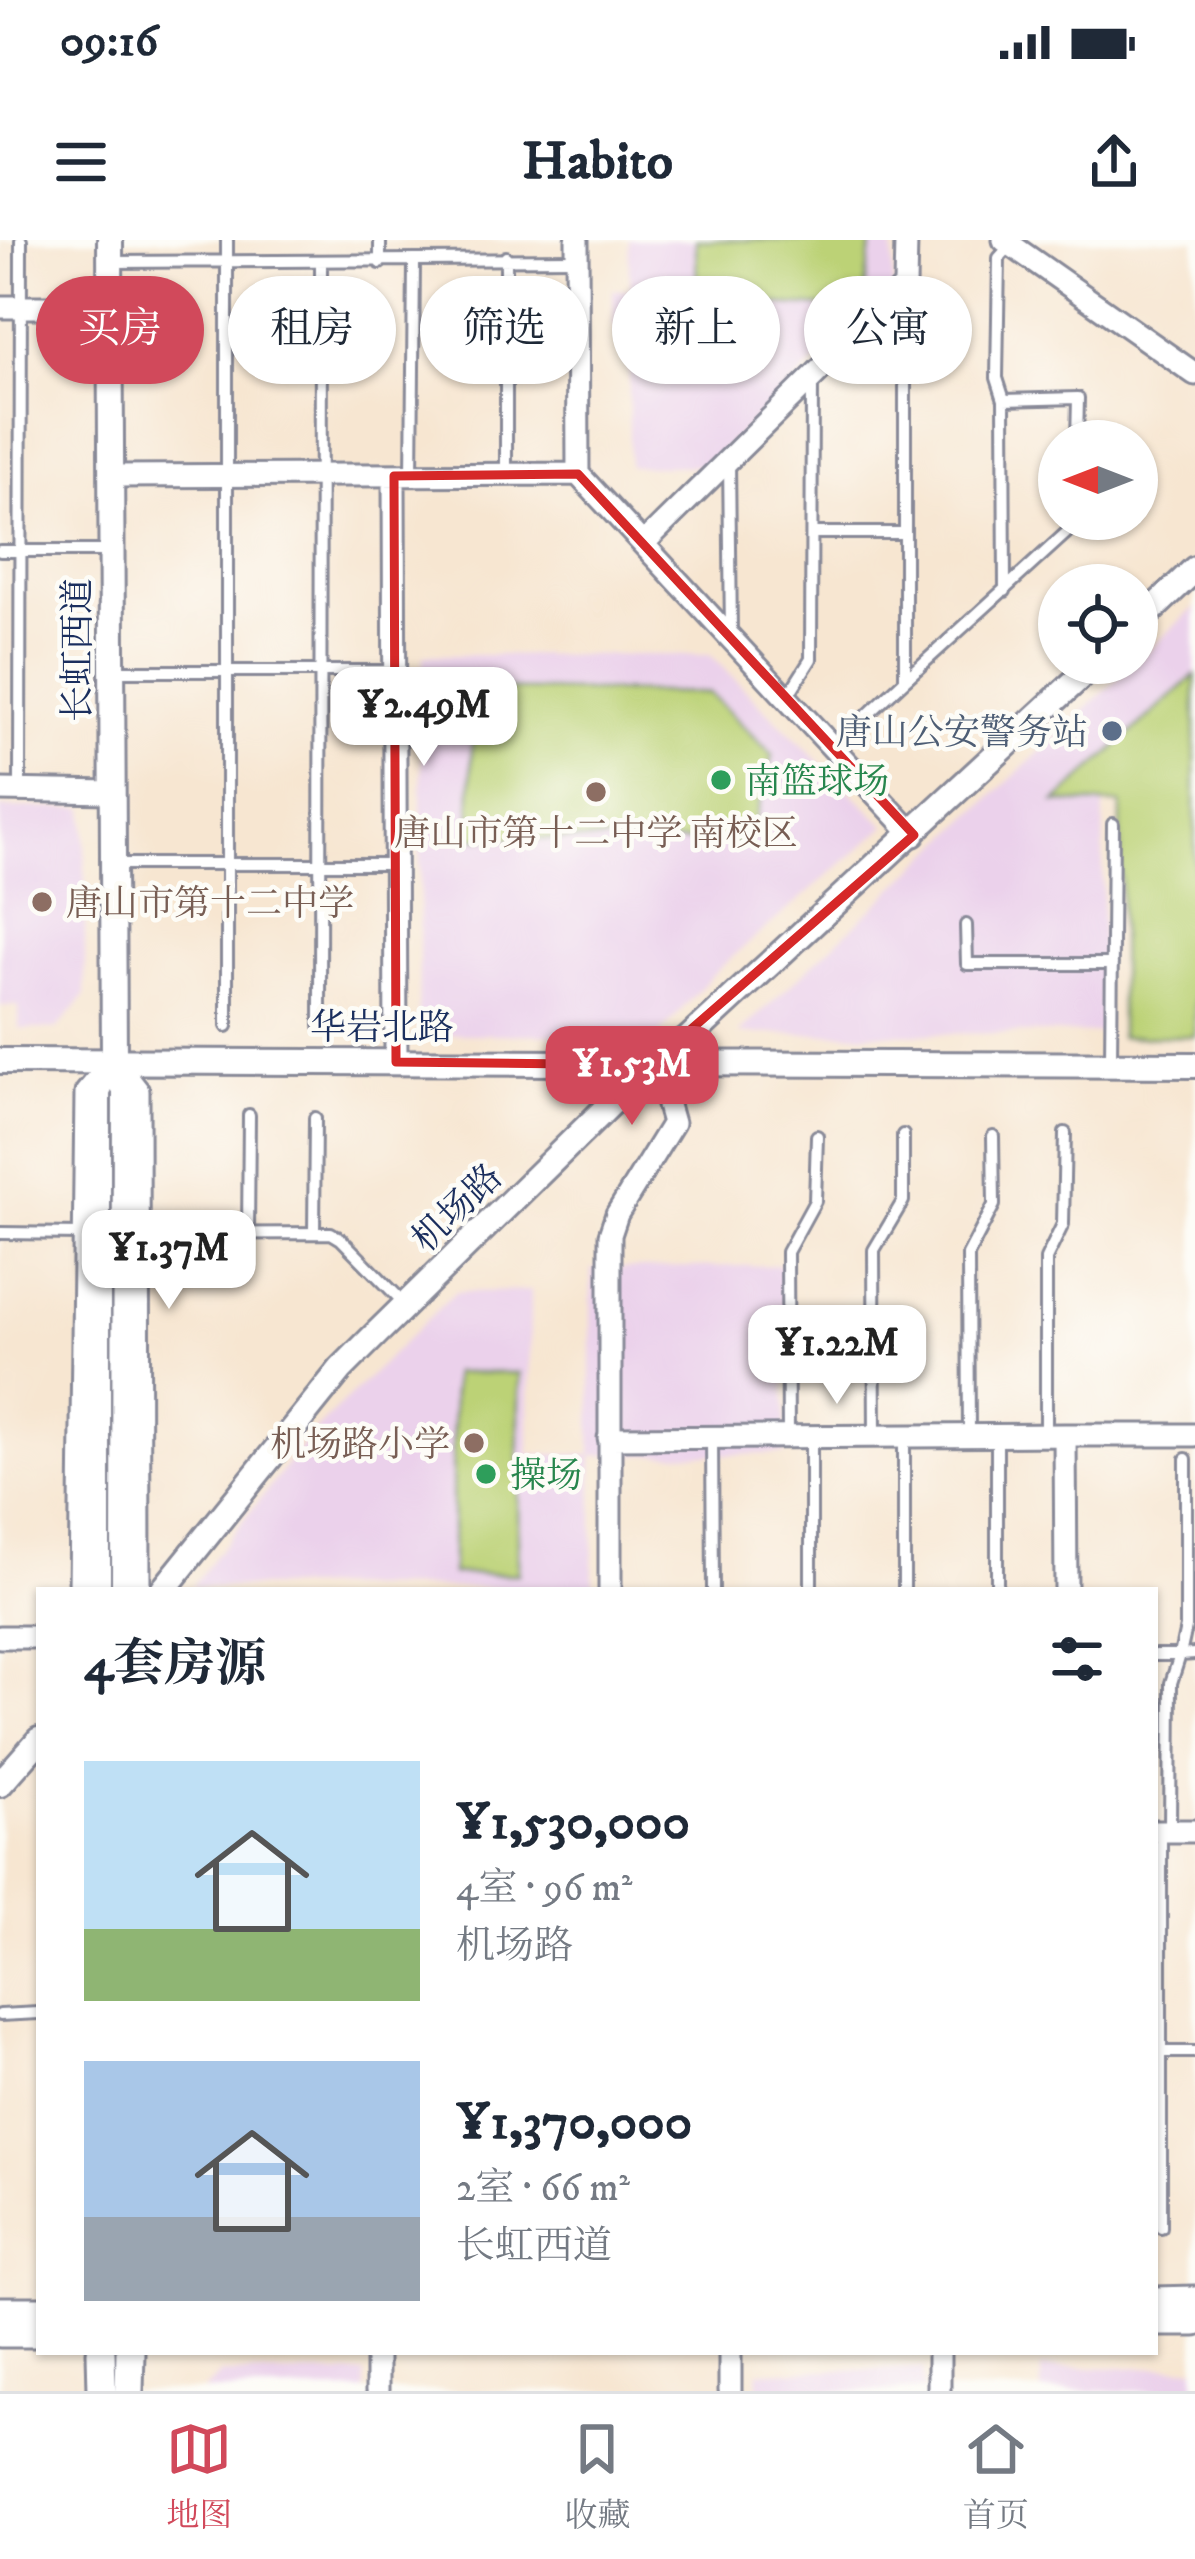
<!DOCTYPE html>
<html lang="zh">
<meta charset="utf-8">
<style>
body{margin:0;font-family:"IM FELL DW Pica","Noto Serif SC",serif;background:#f6f6f7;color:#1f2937;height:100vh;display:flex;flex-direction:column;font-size:45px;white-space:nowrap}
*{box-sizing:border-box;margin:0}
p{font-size:39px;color:#747a83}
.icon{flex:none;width:66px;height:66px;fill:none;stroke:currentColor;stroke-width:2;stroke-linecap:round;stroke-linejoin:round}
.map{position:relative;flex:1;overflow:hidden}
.side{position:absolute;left:36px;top:1347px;width:1122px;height:768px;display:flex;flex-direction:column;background:#fff;border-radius:0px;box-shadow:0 3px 9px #0004}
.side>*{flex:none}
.guide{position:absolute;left:36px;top:36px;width:1125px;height:108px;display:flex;gap:24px}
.needle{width:78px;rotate:270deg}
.buttons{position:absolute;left:1038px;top:180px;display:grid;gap:24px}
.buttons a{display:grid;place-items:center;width:120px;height:120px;border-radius:50%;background:#fff;box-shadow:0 3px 9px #0004;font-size:60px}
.price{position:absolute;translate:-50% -102px;padding:0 27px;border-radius:24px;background:#fff;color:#222;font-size:39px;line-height:78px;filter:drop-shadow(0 3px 6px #0008)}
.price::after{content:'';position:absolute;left:50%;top:72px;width:36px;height:27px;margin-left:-18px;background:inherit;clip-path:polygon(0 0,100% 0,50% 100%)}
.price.active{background:#d1495b;color:#fff}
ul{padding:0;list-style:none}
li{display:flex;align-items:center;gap:36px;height:300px;padding:0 48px}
li span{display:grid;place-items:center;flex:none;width:336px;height:240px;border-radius:0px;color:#555}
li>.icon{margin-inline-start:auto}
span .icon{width:144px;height:144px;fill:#fffc;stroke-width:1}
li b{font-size:51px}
h2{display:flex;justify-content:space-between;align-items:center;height:144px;padding:0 48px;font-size:51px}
.tag{padding:0 42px;border-radius:54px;background:#fff;box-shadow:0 3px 9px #0004;font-size:42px;line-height:108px}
.tag.active{background:#d1495b;color:#fff}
.status{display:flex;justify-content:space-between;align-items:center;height:84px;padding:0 60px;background:#fff;direction:ltr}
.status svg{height:33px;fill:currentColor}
header{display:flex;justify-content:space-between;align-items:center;height:156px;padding:0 48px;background:#fff;font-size:54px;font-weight:700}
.menu{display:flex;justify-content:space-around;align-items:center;height:168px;border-top:3px solid #e0e1e3;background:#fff;font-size:33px;color:#747a83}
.menu a{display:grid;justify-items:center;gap:6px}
.menu .active{color:#d1495b}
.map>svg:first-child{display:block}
.built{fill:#ebd1eb}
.green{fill:#bcd276;stroke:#6c806a;stroke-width:3}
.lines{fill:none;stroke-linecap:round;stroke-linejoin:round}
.service-casing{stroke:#898a98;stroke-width:16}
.minor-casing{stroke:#898a98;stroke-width:27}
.tertiary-casing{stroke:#898a98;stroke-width:30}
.secondary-casing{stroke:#898a98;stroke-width:33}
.service{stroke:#fff;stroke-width:10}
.minor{stroke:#fff;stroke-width:21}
.tertiary{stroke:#fff;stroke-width:24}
.secondary{stroke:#fff;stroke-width:27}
.marked{fill:none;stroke:#d62828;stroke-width:9;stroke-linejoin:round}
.service-dot{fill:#5c6f8a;stroke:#fdfcf7;stroke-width:4.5}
.leisure-dot{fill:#2e9e5b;stroke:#fdfcf7;stroke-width:4.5}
.education-dot{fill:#8d6e63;stroke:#fdfcf7;stroke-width:4.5}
.labels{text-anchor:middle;stroke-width:9;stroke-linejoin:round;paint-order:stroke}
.street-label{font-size:36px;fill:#1b2f5e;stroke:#fdfcf7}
.service-label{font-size:36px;fill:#4e5e75;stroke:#fdfcf7;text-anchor:end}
.leisure-label{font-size:36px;fill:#27864d;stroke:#fdfcf7;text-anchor:start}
.education-label{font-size:36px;fill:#785e54;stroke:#fdfcf7}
</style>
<div class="status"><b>09:16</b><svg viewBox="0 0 49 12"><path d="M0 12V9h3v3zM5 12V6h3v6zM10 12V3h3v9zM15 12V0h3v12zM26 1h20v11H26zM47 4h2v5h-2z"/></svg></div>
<header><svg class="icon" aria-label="menu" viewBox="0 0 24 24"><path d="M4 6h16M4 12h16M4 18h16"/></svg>Habito<svg class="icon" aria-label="share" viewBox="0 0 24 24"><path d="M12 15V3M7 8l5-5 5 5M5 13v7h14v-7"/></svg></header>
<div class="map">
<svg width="1195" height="2151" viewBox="0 0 1195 2151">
<rect width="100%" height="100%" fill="#fdfcf7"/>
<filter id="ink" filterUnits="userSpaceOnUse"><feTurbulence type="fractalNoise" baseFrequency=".00833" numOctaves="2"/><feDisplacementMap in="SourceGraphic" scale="24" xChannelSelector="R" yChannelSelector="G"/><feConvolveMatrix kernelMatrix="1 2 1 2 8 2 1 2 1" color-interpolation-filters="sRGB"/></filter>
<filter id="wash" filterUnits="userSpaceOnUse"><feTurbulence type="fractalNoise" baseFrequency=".004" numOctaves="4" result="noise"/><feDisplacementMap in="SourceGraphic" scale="48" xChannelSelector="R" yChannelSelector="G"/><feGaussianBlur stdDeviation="2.7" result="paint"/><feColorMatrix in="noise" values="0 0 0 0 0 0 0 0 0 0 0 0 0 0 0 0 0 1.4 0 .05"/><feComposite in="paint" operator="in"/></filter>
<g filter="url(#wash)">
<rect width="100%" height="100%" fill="#f7e6d1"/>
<path class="built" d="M 629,0 L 893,0 L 893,48 L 706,226 L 629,226 L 629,87 L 613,86 L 613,50 L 629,50 Z
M 1195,367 L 1195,435 L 1057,561 L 1104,563 L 1100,793 L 738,794 Z
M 423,415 L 710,415 L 886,586 L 715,732 L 659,795 L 418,794 Z
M 0,568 L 85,568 L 85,756 L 57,789 L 19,789 L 19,766 L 0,766 Z
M 785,1025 L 785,1214 L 593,1215 L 593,1348 L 191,1347 L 313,1192 L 455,1052 L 530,1051 L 529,1214 L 591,1215 L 591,1029 Z
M 1195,2127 L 1195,2151 L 1041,2151 L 1041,2128 Z
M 923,2129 L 923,2151 L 758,2151 L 758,2131 Z
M 221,2134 L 365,2134 L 365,2151 L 203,2151 Z"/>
<path class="green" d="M 696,0 L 872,0 L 862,69 L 697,60 Z
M 1195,435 L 1195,796 L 1120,797 L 1121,564 L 1056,562 Z
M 473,449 L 709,453 L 773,515 L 749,603 L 470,598 Z
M 453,1133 L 519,1133 L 518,1334 L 452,1334 Z"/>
</g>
<g filter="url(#ink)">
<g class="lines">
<g class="service-casing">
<path id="service" d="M 227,0 L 227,786
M 380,0 L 380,23
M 506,17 L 506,234
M 113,22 L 578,19
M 1004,160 L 1078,158 L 1077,201
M 729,221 L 731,393
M 412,236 L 414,23
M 812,293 L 904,293
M 0,311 L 111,311
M 1005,351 L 1004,160 L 997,138 L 999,18 L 1010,6
M 115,431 L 395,431
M 905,440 L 1075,285 L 1075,279
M 787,457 L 811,419 L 812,137
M 833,507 L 905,440 L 905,50
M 20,550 L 21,0
M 116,624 L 395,624
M 966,685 L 967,724 L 1112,724
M 320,786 L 321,23
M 1111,822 L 1113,584
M 0,993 L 82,994
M 248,993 L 249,875
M 314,993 L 315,878
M 141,994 L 331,993 L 341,999 L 404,1063
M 969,1195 L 968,1015 L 994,965 L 993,896
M 1046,1195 L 1046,1019 L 1063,984 L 1065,893
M 712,1196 L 713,1350
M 788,1196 L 787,1012 L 815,961 L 817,896
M 875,1196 L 874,1010 L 903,961 L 903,895
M 811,1197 L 811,1350
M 1186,1219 L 1186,1387 L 1180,1415 L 1195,1414
M 904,1350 L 904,1197
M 997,1350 L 997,1195
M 1155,1415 L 1180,1415 L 1171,1443 L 1170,1590
M 1161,1591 L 1161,1987
M 0,1775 L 39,1773
M 1158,1812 L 1195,1812"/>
</g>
<g class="minor-casing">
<path id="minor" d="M 577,0 L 578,234
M 1004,0 L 1195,134
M 0,67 L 110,67
M 111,236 L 578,234 L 914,595
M 394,236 L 396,822
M 644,303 L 905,46 L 906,0
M 0,550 L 112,552
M 609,1198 L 1065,1195
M 80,1350 L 86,853 L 114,820 L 138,851 L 139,1350
M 610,1350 L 610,995 L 617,974 L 673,883 L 664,851 L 650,825
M 1066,1350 L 1065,1195 L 1195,1195
M 0,1397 L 39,1397
M 1155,1591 L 1195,1591
M 377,2112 L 377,2151
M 730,2112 L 730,2151
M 939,2112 L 939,2151"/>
</g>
<g class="tertiary-casing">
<path id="tertiary" d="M 110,0 L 114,820 L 125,851 L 124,1350
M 1137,384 L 1195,329
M 0,821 L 1195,825
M 98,1350 L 98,852 L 114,820
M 163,1350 L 341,1129 L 378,1092 L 650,825 L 687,800 L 1095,423
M 0,1544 L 39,1500"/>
</g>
<g class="secondary-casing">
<path id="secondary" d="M 1155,2061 L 1195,2060
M 0,2071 L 39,2071
M 1155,2082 L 1195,2082
M 0,2093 L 39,2093
M 101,2112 L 102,2151
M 129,2151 L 130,2112"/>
</g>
<use href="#service" class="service"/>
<use href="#minor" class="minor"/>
<use href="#tertiary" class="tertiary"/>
<use href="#secondary" class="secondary"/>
</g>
</g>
<path class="marked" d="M 578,234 L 914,595 L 650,825 L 396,822 L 394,236 Z"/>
<circle class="service-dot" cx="1112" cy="491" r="12"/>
<g class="leisure-dot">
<circle cx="721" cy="540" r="12"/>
<circle cx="486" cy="1234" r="12"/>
</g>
<g class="education-dot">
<circle cx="596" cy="552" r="12"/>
<circle cx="42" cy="662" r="12"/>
<circle cx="474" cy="1203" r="12"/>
</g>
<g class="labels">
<g class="street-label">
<text transform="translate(76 410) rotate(-90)" y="13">长虹西道</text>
<text x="382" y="799">华岩北路</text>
<text transform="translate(456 967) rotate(-44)" y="13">机场路</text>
</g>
<g class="service-label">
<text x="1088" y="504">唐山公安警务站</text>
</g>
<g class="leisure-label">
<text x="745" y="553">南篮球场</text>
<text x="510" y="1247">操场</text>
</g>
<g class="education-label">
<text x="596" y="605">唐山市第十二中学 南校区</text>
<text x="66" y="675" text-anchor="start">唐山市第十二中学</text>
<text x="450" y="1216" text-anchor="end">机场路小学</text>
</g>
</g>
</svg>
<div class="buttons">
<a><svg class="needle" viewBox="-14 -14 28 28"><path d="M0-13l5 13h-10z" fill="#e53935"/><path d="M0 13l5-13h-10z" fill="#747a83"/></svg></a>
<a><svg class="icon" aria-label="locate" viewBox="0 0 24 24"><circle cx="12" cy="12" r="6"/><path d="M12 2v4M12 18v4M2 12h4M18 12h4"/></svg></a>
</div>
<b class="price" style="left:424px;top:529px">¥2.49M</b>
<b class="price active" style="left:632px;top:888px">¥1.53M</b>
<b class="price" style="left:169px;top:1072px">¥1.37M</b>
<b class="price" style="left:837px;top:1167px">¥1.22M</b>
<div class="guide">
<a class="tag active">买房</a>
<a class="tag">租房</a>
<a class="tag">筛选</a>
<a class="tag">新上</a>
<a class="tag">公寓</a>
</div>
<section class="side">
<h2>4套房源<svg class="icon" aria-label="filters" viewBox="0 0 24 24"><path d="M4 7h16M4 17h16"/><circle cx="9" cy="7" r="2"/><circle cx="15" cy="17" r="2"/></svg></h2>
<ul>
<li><span style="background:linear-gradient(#bfe0f5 70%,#8fb573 0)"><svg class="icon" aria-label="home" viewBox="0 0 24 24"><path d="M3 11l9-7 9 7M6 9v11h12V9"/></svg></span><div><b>¥1,530,000</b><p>4室 · 96 m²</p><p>机场路</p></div></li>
<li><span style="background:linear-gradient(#a9c7e8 65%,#9aa5b1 0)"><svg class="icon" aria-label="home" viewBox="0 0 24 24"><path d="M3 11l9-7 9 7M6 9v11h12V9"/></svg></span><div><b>¥1,370,000</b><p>2室 · 66 m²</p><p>长虹西道</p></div></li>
</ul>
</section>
</div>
<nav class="menu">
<a class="active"><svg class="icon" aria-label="map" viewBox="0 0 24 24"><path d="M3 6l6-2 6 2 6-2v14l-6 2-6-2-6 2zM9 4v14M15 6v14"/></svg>地图</a>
<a><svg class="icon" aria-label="saved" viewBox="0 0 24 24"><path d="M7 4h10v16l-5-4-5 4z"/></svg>收藏</a>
<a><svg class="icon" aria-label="home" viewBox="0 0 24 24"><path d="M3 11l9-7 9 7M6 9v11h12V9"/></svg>首页</a>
</nav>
